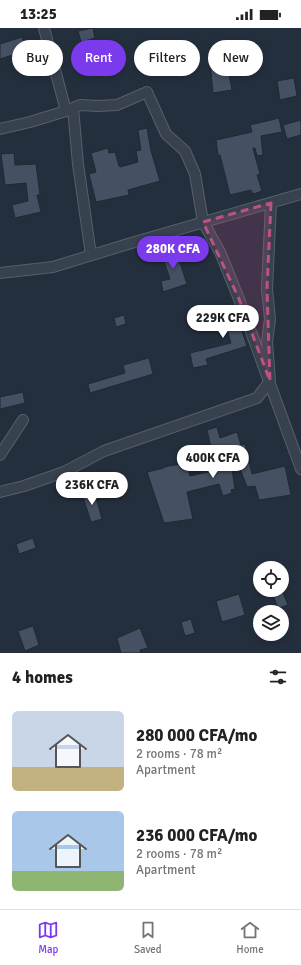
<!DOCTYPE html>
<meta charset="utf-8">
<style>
body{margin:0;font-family:Signika,sans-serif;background:#f6f6f6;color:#222;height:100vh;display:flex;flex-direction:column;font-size:15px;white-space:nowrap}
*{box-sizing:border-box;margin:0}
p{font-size:13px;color:#767676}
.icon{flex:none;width:22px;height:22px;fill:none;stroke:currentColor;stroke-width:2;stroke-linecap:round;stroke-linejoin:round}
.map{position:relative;height:625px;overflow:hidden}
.sheet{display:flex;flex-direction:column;background:#fff;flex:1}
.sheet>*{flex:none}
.top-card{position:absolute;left:12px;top:12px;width:277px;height:36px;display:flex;gap:8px}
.tools{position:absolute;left:253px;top:533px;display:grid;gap:8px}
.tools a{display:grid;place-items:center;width:36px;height:36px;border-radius:50%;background:#fff;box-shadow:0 2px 6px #0003;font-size:20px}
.price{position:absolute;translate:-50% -34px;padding:0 9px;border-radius:14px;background:#fff;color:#222;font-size:13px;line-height:26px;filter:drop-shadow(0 1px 2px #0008)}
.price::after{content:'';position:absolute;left:50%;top:24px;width:12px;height:9px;margin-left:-6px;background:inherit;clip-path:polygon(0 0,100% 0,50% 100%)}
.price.current{background:#7c3aed;color:#fff}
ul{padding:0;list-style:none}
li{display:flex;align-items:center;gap:12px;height:100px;padding:0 12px}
li span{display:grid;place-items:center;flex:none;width:112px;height:80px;border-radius:6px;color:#555}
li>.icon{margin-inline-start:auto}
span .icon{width:48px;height:48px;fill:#fffc;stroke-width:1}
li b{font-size:17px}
h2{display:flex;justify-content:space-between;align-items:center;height:48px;padding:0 12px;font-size:17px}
.tag{padding:0 14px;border-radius:18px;background:#fff;box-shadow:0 2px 6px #0003;font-size:14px;line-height:36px}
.tag.current{background:#7c3aed;color:#fff}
.status{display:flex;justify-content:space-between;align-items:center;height:28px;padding:0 20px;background:#fff;direction:ltr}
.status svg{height:11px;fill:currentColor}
.dock{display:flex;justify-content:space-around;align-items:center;height:56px;border-top:1px solid #e0e0e0;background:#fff;font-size:11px;color:#767676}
.dock a{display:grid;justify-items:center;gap:2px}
.dock .current{color:#7c3aed}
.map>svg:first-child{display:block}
.building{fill:#455162;stroke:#1f2835}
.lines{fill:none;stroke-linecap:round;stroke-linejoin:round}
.street-casing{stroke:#565f6c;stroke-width:12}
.street{stroke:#38414e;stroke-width:10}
.marked{fill:#bd5182;fill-opacity:0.2;stroke:#bd5182;stroke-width:3;stroke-dasharray:8 5;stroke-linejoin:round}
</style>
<div class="status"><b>13:25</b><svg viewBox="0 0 49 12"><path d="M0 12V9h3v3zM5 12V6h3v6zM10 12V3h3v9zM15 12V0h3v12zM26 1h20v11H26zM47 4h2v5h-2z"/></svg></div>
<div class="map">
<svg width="301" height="625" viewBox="0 0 301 625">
<rect width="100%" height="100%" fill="#242f3e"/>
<path class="building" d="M 93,0 L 95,10 L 81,14 L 78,3 Z
M 22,9 L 26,23 L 0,31 L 0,16 Z
M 226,31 L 232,62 L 213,65 L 210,33 Z
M 294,50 L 297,68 L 280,72 L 277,53 Z
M 279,90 L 282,104 L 261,108 L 263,127 L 257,128 L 255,120 L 253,120 L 260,146 L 257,147 L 262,163 L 253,166 L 251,162 L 230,167 L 220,127 L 218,127 L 216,112 L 252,104 L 250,97 Z
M 301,92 L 301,107 L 287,111 L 283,97 Z
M 147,100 L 151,123 L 160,153 L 128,162 L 129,167 L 96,174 L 89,146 L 96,144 L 91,125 L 108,120 L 109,125 L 115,124 L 119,138 L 120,139 L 138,134 L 136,123 L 141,122 L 138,102 Z
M 14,125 L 15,137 L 36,136 L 40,167 L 37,167 L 41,184 L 15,190 L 12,177 L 28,173 L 26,155 L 5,157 L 1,126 Z
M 174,217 L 187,256 L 163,264 L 161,253 L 170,251 L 160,222 Z
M 234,277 L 244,302 L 242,303 L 247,318 L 206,331 L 208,337 L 193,340 L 190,325 L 231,315 L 221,281 Z
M 124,287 L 126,296 L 116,299 L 114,290 Z
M 149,330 L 153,346 L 90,365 L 88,356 L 125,345 L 123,337 Z
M 23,364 L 25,375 L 0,381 L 0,369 Z
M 217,399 L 220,410 L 237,404 L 241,417 L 245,416 L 252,446 L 285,438 L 291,467 L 259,472 L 255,458 L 247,459 L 237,433 L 231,435 L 235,461 L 231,462 L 232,465 L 223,468 L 219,456 L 187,464 L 193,491 L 164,495 L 147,444 L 164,440 L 164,439 L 180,436 L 181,440 L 187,438 L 190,448 L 216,442 L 207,402 Z
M 94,462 L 102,491 L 91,494 L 82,466 Z
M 33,510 L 36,520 L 19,526 L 16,516 Z
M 271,562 L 282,562 L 288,577 L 278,580 Z
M 239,566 L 245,587 L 222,594 L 216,573 Z
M 191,591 L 195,605 L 185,608 L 181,594 Z
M 33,598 L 39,617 L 25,623 L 18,603 Z
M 140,600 L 148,620 L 140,622 L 141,625 L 121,625 L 117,610 Z"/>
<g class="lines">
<g class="street-casing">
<path id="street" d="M 73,80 L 78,136 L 91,227
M 66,83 L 80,77 L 98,78 L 117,77 L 147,64 L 166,106 L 185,123 L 195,146 L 203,194 L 220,224 L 239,271 L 301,441
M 0,101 L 30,94 L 66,83 L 44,0
M 0,245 L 53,239 L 128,216 L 301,166
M 0,427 L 23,392
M 0,464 L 24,458 L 64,444 L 104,423 L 257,370 L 270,353 L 267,314 L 270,291 L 267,261 L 271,175"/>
</g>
<use href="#street" class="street"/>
</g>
<path class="marked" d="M 271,175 L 267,261 L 270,353 L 239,271 L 203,194 Z"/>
</svg>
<div class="tools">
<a><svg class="icon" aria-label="locate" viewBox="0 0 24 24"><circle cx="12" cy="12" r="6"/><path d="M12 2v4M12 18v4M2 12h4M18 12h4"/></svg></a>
<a><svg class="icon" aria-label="layers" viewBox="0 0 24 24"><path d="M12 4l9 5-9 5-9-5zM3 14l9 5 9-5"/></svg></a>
</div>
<b class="price current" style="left:173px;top:242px">280K CFA</b>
<b class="price" style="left:223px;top:311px">229K CFA</b>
<b class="price" style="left:213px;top:451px">400K CFA</b>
<b class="price" style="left:92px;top:478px">236K CFA</b>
<div class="top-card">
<a class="tag">Buy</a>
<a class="tag current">Rent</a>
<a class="tag">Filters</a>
<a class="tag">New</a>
</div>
</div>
<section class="sheet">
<h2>4 homes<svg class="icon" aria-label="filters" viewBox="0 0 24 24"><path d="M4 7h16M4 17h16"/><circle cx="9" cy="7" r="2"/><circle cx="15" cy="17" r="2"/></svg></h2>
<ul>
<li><span style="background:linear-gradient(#c9d6e8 70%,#c2b280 0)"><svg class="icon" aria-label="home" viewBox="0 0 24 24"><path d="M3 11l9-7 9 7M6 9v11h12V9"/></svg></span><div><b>280 000 CFA/mo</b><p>2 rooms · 78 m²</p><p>Apartment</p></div></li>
<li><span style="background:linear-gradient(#a9c7e8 75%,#8fb573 0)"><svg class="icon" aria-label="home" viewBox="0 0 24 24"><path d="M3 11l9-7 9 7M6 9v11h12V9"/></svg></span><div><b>236 000 CFA/mo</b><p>2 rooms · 78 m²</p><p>Apartment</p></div></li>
</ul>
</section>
<nav class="dock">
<a class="current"><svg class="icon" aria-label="map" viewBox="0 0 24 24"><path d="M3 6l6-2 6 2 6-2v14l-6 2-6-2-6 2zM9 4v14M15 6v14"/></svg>Map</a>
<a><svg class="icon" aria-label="saved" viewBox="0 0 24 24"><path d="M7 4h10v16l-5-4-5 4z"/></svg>Saved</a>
<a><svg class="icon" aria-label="home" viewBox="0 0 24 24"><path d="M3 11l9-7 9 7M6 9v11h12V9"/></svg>Home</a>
</nav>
